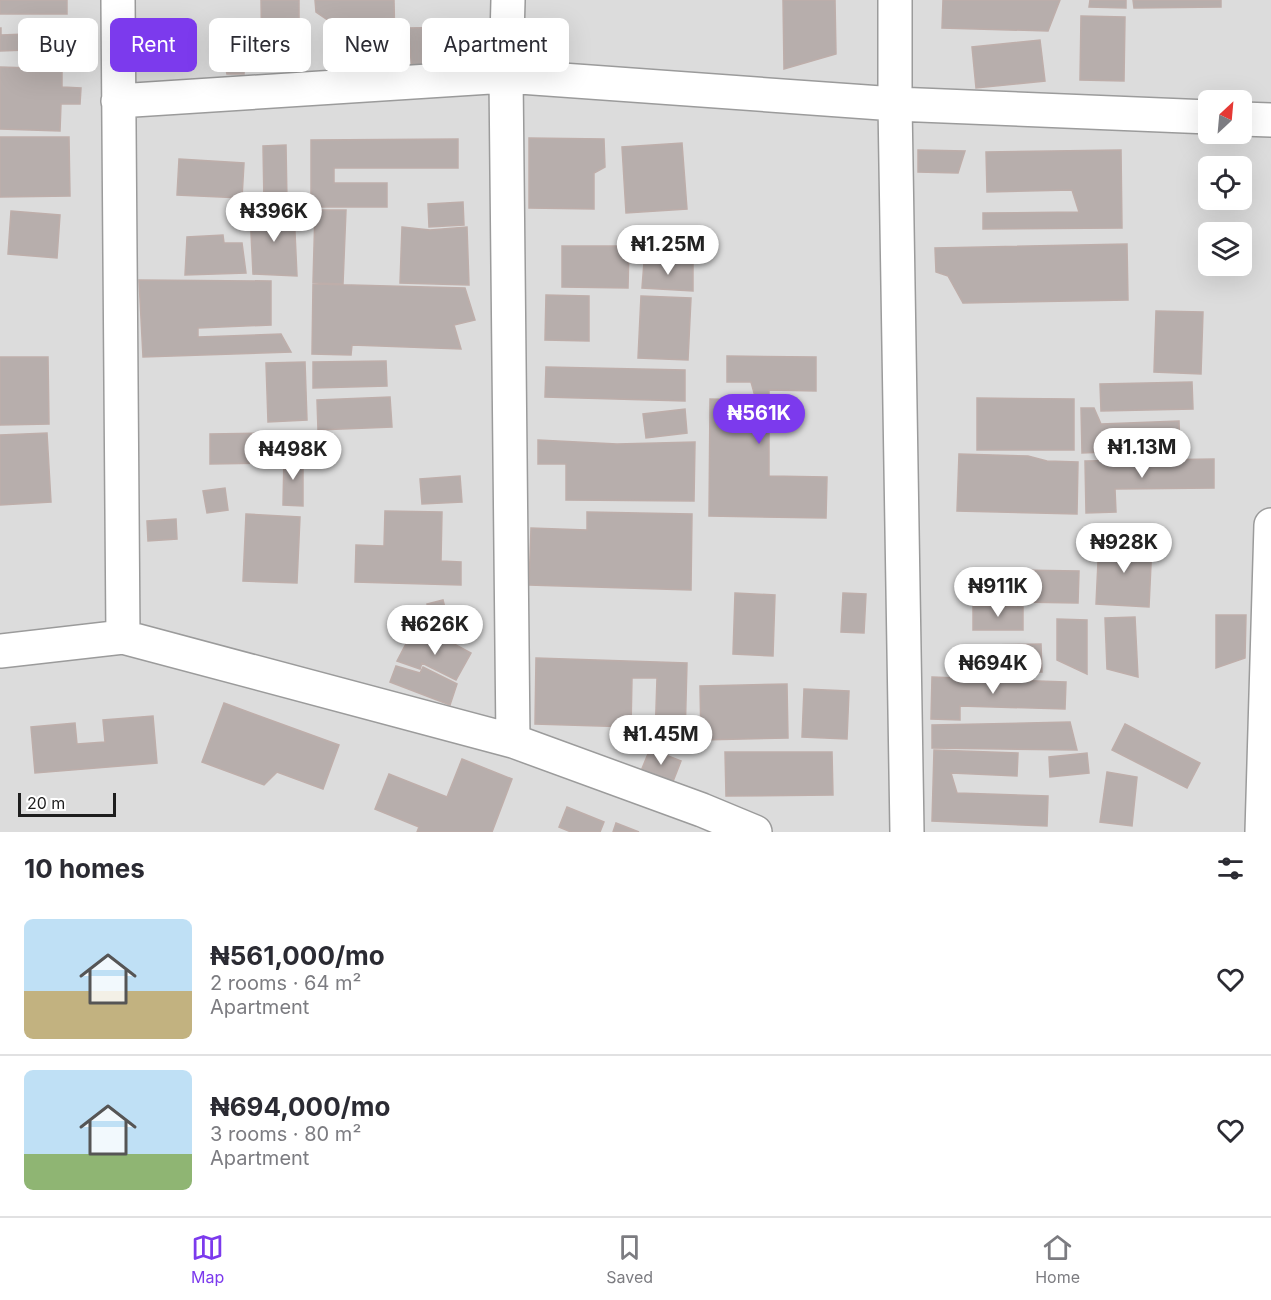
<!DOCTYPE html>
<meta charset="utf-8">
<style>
body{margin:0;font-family:Inter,sans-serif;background:#f7f7f7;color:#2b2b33;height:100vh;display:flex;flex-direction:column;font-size:22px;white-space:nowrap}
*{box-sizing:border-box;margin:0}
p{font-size:20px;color:#7c7c81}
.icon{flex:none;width:33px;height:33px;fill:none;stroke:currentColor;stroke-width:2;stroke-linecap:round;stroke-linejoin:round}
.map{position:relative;height:832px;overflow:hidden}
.drawer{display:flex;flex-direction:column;background:#fff;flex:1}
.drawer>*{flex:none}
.banner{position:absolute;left:18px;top:18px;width:600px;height:54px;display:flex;gap:12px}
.needle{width:39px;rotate:26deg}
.controls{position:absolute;left:1198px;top:90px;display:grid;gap:12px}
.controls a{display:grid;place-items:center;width:54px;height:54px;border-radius:9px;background:#fff;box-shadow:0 6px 24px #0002;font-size:30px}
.scale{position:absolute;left:18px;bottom:15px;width:98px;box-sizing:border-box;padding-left:6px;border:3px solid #1e1e1e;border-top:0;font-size:16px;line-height:21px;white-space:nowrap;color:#1e1e1e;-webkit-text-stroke:4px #fff;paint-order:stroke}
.price{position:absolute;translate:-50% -51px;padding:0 14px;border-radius:21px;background:#fff;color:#222;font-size:20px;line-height:39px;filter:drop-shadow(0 2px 3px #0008)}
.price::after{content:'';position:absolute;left:50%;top:36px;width:18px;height:14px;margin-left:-9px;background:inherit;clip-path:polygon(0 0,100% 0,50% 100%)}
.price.current{background:#7c3aed;color:#fff}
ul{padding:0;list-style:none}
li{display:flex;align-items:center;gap:18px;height:150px;padding:0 24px}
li+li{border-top:2px solid #e1e1e2}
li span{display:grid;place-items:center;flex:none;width:168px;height:120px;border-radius:9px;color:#555}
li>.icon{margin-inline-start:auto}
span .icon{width:72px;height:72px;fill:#fffc;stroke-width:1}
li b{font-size:26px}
h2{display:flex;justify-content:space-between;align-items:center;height:72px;padding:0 24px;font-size:26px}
.tag{padding:0 21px;border-radius:9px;background:#fff;box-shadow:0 6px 24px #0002;font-size:21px;line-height:54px}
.tag.current{background:#7c3aed;color:#fff}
.tabs{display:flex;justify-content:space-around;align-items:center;height:84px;border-top:2px solid #e1e1e2;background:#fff;font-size:16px;color:#7c7c81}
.tabs a{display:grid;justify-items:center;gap:3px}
.tabs .current{color:#7c3aed}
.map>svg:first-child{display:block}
.residential{fill:#dcdcdc;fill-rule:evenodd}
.building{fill:#b7aeac;stroke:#beaeaa;stroke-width:1.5}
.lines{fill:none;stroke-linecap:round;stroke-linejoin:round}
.minor-casing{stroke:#9b9b9b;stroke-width:36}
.minor{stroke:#fff;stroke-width:33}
</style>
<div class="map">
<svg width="1271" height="832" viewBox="0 0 1271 832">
<rect width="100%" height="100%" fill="#eee9e6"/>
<path class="residential" d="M 0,0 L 1271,0 L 1271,832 L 0,832 ZM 1209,100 L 1242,100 L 1242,134 L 1209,134 ZM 1209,166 L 1242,166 L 1242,200 L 1209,200 ZM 1209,232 L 1242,232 L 1242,266 L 1209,266 Z"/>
<path class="building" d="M 0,0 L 67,0 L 67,14 L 0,14 Z
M 261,0 L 299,0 L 299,64 L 262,63 Z
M 315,0 L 394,0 L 395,49 L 333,50 L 332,23 L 316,12 Z
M 783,0 L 835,0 L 836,54 L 784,69 Z
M 943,0 L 1060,0 L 1048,31 L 942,28 Z
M 1090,0 L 1126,0 L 1126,8 L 1089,7 Z
M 1133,0 L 1221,0 L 1221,7 L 1134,8 Z
M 1081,16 L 1125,17 L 1124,81 L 1080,80 Z
M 467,27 L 469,64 L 412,70 L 408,28 Z
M 0,28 L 1,28 L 1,35 L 52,33 L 52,49 L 0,51 Z
M 1040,40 L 1045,81 L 976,88 L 972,47 Z
M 212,44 L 245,45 L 244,74 L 227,74 L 225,65 L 211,57 Z
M 0,67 L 62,69 L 62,87 L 81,88 L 80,104 L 61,104 L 60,131 L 0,129 Z
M 0,137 L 69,137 L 70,196 L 0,197 Z
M 529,138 L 604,139 L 605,167 L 594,173 L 594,209 L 529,208 Z
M 458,139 L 458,168 L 334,168 L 334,183 L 387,183 L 387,207 L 311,207 L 311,140 Z
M 682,143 L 687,209 L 626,213 L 622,147 Z
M 286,145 L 287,202 L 264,202 L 263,146 Z
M 918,150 L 965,151 L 958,173 L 918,172 Z
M 1121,150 L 1122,228 L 983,229 L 983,213 L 1079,212 L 1072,190 L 987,192 L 986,152 Z
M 179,159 L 244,163 L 242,198 L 177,195 Z
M 463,202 L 464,225 L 429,227 L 428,204 Z
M 315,210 L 346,210 L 343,284 L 313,283 Z
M 11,211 L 60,215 L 57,258 L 8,254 Z
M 294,211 L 297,276 L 253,274 L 250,212 Z
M 402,227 L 430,230 L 467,227 L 469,285 L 400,283 Z
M 223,235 L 224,243 L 242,243 L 246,273 L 185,275 L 187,237 Z
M 1127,244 L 1128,300 L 963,303 L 948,276 L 936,272 L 935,248 Z
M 562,246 L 629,246 L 628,288 L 562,287 Z
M 644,262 L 693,263 L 693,291 L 642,288 Z
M 139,280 L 271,281 L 271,325 L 198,328 L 198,337 L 281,334 L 291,352 L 143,357 Z
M 313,284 L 465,288 L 475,320 L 454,325 L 461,349 L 352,345 L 351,355 L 312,354 Z
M 546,295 L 589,296 L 589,341 L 545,340 Z
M 641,296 L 691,298 L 688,360 L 638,358 Z
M 1156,311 L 1203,312 L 1201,374 L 1154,372 Z
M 727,356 L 816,357 L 816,391 L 769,390 L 769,476 L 827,477 L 826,518 L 709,516 L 710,399 L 756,400 L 751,382 L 727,382 Z
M 0,357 L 48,357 L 49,424 L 0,425 Z
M 386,361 L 387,386 L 313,388 L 313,362 Z
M 305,362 L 307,420 L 268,422 L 266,363 Z
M 546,367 L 685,370 L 685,401 L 545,397 Z
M 1192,382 L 1193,409 L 1101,411 L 1100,384 Z
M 390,397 L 392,427 L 318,430 L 317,400 Z
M 977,398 L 1074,399 L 1074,450 L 977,450 Z
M 1081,408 L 1094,408 L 1101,424 L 1179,421 L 1180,454 L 1131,451 L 1082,453 Z
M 685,409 L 687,433 L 646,438 L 643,414 Z
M 47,433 L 51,502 L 0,505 L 0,435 Z
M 281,433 L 281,463 L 210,464 L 210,434 Z
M 538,440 L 617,444 L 695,442 L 694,501 L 566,500 L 566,464 L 538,464 Z
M 959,454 L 1028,456 L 1047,461 L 1078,462 L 1077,514 L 957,511 Z
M 284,456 L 303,456 L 303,506 L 283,505 Z
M 1214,459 L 1214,488 L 1115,489 L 1116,512 L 1086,513 L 1085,461 Z
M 460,476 L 462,502 L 422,504 L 420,479 Z
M 225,488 L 228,510 L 207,513 L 203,491 Z
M 385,511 L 442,512 L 441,561 L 461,562 L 461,585 L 355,582 L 356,545 L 384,546 Z
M 587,512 L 692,514 L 691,590 L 529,585 L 531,528 L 587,530 Z
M 246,514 L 300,517 L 297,583 L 243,581 Z
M 176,519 L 177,539 L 148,541 L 147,521 Z
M 1099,541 L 1152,543 L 1149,607 L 1096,604 Z
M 1016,570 L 1079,571 L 1078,603 L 1019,602 L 1015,593 L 1006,592 L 1005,600 L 984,598 L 985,583 L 1004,585 L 1015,581 Z
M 735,593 L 775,595 L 773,656 L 733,654 Z
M 843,593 L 866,594 L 864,633 L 841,632 Z
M 443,600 L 447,616 L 431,620 L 427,604 Z
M 973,606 L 1023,607 L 1023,630 L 973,630 Z
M 1216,615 L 1246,615 L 1245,658 L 1216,668 Z
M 1135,617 L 1138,677 L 1107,669 L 1105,618 Z
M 1057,619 L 1087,620 L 1087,674 L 1057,660 Z
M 409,638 L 445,639 L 471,653 L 456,680 L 422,663 L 420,669 L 397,661 Z
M 1041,644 L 1042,672 L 982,672 L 982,645 Z
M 536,658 L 687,663 L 685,739 L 655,739 L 657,678 L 632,678 L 631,727 L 535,724 Z
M 396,666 L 420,673 L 423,667 L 457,684 L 450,705 L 390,682 Z
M 932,677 L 1066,682 L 1065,709 L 960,706 L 960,720 L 931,719 Z
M 787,684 L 788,738 L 701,740 L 700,686 Z
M 804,689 L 849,691 L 847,739 L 802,737 Z
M 224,703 L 339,745 L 323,789 L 277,772 L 264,785 L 202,762 Z
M 153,716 L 157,763 L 35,773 L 31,727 L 75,723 L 77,744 L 105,742 L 103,720 Z
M 1070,722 L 1077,750 L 932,748 L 932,725 Z
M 1125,724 L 1200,763 L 1187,788 L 1112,750 Z
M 650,749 L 681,761 L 672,784 L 641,771 Z
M 934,750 L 1018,753 L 1017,776 L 951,773 L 957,793 L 1048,796 L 1047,826 L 932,821 Z
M 725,752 L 832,752 L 833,795 L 726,796 Z
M 1087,753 L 1089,773 L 1050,777 L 1049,757 Z
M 462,759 L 512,779 L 492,832 L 417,832 L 419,827 L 375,809 L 389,774 L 447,797 Z
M 1107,772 L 1137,777 L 1132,826 L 1100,822 Z
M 567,807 L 604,822 L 600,832 L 571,832 L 559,827 Z
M 616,823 L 639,832 L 613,832 Z"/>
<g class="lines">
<g class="minor-casing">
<path id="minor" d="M 118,0 L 123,637
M 508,0 L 506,76 L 513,741
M 895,0 L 895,104 L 907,832
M 118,101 L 506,76 L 895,104 L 1209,117
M 1242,119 L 1271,120
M 0,651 L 123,637 L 513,741 L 702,810 L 755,832
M 1262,832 L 1271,525"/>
</g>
<use href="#minor" class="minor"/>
</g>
</svg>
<div class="controls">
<a><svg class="needle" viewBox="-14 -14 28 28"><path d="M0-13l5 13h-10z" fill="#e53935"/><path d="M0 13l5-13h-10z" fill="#7c7c81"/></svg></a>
<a><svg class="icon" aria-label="locate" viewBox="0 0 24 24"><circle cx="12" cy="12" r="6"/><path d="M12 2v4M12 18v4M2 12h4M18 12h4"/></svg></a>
<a><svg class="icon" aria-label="layers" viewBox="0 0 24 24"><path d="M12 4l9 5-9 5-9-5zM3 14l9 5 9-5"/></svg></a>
</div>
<div class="scale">20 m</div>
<b class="price" style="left:274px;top:243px">₦396K</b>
<b class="price" style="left:668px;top:276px">₦1.25M</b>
<b class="price current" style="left:759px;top:445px">₦561K</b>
<b class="price" style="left:1142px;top:479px">₦1.13M</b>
<b class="price" style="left:293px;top:481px">₦498K</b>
<b class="price" style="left:1124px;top:574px">₦928K</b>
<b class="price" style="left:998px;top:618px">₦911K</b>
<b class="price" style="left:435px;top:656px">₦626K</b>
<b class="price" style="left:993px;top:695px">₦694K</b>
<b class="price" style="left:661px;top:766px">₦1.45M</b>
<div class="banner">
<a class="tag">Buy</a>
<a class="tag current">Rent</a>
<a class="tag">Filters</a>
<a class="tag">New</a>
<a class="tag">Apartment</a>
</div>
</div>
<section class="drawer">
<h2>10 homes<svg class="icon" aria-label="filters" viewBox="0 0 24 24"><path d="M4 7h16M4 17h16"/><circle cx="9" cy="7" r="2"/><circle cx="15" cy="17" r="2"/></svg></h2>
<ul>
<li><span style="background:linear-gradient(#bfe0f5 60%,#c2b280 0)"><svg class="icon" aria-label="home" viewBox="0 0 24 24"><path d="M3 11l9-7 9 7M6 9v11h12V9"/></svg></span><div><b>₦561,000/mo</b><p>2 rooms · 64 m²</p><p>Apartment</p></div><svg class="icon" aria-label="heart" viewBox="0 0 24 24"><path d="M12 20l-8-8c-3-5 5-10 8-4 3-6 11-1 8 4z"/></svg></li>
<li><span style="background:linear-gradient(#bfe0f5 70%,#8fb573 0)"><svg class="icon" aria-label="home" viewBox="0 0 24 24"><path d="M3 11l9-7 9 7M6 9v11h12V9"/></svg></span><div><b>₦694,000/mo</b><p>3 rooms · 80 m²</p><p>Apartment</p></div><svg class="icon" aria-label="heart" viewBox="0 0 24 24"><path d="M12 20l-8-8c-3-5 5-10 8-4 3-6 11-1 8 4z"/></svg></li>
</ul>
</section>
<nav class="tabs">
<a class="current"><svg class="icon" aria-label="map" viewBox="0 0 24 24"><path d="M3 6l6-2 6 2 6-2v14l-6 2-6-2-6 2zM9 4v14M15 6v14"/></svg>Map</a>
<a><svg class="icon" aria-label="saved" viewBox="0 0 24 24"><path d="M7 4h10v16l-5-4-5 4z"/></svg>Saved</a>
<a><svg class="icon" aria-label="home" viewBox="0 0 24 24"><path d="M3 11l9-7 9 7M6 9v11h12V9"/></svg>Home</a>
</nav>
